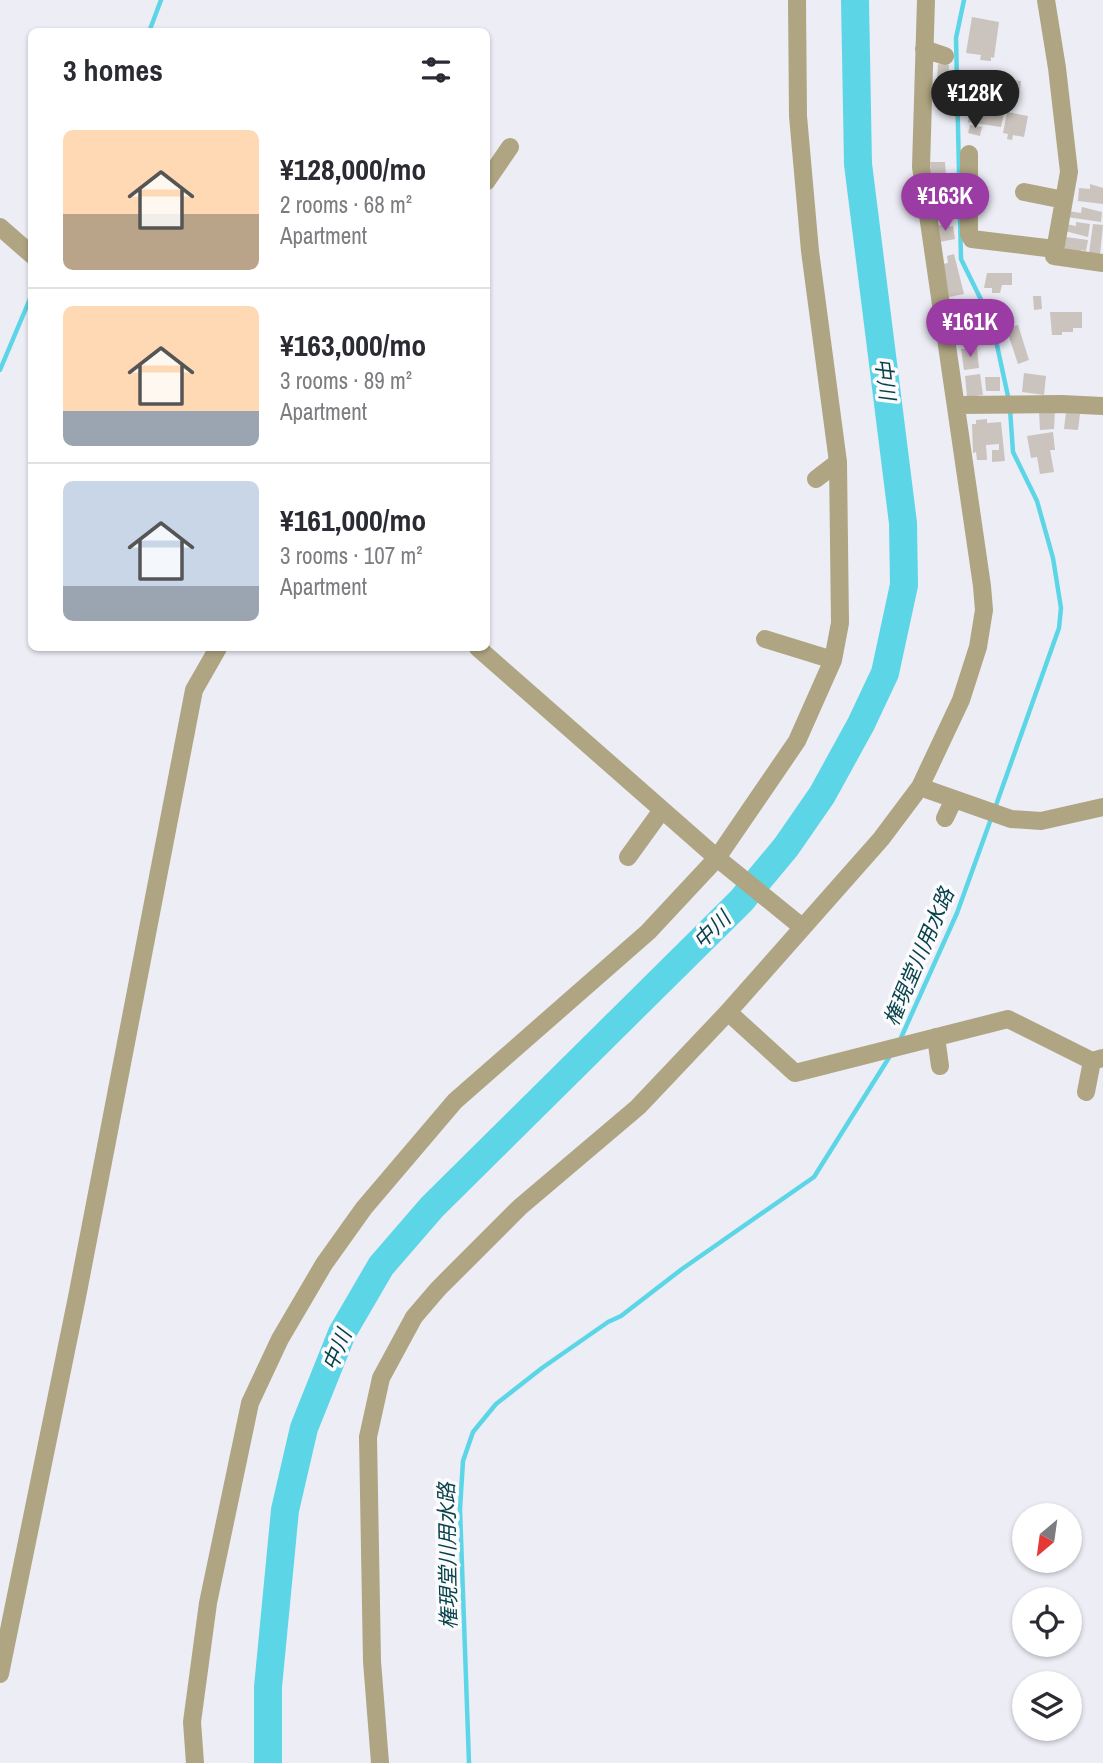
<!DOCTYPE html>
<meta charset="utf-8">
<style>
body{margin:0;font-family:"Archivo Narrow","Noto Sans JP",sans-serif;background:#f2f2f3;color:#2b2b33;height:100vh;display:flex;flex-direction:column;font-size:26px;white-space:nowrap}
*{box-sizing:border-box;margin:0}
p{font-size:23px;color:#7c7c81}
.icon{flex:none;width:38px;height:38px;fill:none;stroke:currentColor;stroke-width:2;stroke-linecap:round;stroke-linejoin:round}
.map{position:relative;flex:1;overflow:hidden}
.drawer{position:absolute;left:28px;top:28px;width:462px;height:623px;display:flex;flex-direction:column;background:#fff;border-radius:10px;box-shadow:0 2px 5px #0004}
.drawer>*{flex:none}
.needle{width:46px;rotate:209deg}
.controls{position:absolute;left:1012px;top:1503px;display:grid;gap:14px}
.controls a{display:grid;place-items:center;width:70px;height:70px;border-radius:50%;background:#fff;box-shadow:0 2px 5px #0004;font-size:35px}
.price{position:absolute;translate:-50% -60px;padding:0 16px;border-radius:24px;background:#9b3ca4;color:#fff;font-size:23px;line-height:46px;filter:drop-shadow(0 2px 4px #0008)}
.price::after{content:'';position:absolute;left:50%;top:42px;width:21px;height:16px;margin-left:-10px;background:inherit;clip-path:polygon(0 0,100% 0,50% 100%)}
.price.on{background:#222;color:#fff}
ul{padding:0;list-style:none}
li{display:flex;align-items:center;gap:21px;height:175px;padding:0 35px}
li+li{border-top:2px solid #e1e1e2}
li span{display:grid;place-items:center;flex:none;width:196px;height:140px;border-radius:10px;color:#555}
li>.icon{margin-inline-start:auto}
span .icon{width:84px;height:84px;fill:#fffc;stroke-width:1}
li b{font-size:30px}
h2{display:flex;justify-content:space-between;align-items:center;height:84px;padding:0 35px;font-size:30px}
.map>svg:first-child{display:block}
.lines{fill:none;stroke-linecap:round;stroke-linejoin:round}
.stream{stroke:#5cd6e7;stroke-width:4.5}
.river{stroke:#5cd6e7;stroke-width:28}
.building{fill:#cbc3bd}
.minor{stroke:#afa582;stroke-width:18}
.labels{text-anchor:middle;stroke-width:7;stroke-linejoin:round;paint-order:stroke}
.water-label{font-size:21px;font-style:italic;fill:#084249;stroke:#fbfbfe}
</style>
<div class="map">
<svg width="1103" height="1763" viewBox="0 0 1103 1763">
<rect width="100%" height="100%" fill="#ededf6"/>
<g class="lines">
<path class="stream" d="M 964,0 L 956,38 L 961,259 L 992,322 L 1009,401
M 149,32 L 161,0
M 0,370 L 32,294
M 995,808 L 1059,628 L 1061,608 L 1053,558 L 1037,501 L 1013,452 L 1010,409
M 900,1040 L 957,913 L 992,816
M 469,1763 L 460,1509 L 463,1461 L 473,1432 L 496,1404 L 542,1368 L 608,1322 L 621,1316 L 682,1269 L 814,1177 L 890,1056"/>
<path class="river" d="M 268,1763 L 268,1687 L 285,1510 L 304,1428 L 342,1333 L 381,1266 L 432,1207 L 741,901 L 786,847 L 822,795 L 861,724 L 885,673 L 904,585 L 903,523 L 858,164 L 855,0"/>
</g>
<path class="building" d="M 972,17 L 999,22 L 994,58 L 991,57 L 991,61 L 980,60 L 981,55 L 966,53 Z
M 938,64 L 949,65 L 948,81 L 937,80 Z
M 967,71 L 984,74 L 980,96 L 964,93 Z
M 1011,80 L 1021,81 L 1019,98 L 1009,97 Z
M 972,100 L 1005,109 L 1001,127 L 968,122 Z
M 1007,112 L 1028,116 L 1024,137 L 1013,135 L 1012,140 L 1007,139 L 1008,134 L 1003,133 Z
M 970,125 L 982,127 L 980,136 L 968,133 Z
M 930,162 L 945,162 L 946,176 L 931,176 Z
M 1090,184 L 1103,188 L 1103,204 L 1078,201 L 1079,188 L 1090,189 Z
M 953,191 L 955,219 L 935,220 L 936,192 Z
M 1082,207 L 1102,212 L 1101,222 L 1067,217 L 1068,211 L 1081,213 Z
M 1076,222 L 1090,224 L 1088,237 L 1065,231 L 1066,224 L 1076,226 Z
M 949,223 L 950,227 L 953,226 L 955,239 L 939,242 L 936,226 Z
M 1093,224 L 1103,225 L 1100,254 L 1089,253 Z
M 1066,237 L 1088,240 L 1086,251 L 1081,250 L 1080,253 L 1064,251 Z
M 954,254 L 964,294 L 949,297 L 943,264 L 948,263 L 947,256 Z
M 987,273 L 1012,273 L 1012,285 L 1002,285 L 1000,293 L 992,293 L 992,288 L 984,288 Z
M 1033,296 L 1041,296 L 1042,309 L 1034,310 Z
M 1050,312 L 1082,312 L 1082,328 L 1073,328 L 1073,332 L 1062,332 L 1062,335 L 1052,335 Z
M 1018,325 L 1029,360 L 1018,364 L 1006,328 Z
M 977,348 L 979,368 L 964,370 L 961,349 Z
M 1024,373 L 1046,376 L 1044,395 L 1022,392 Z
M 980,374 L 983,395 L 967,397 L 965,376 Z
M 985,377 L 1000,377 L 1000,391 L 986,391 Z
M 1039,411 L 1055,411 L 1054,429 L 1040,430 Z
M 1066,412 L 1080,414 L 1078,430 L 1064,429 Z
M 987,419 L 987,423 L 1001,422 L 1005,461 L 992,462 L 992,450 L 999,450 L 999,444 L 986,445 L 987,460 L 977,460 L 976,452 L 973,453 L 972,424 L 976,424 L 976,420 Z
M 1053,432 L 1055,450 L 1050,450 L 1054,472 L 1040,474 L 1037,457 L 1031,458 L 1027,436 Z"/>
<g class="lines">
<path class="minor" d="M 1046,0 L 1057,68 L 1069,172 L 1054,256 L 1103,263
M 924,49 L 945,56
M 969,154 L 969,234 L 972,239 L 1055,249
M 486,182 L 510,147
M 1024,192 L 1064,200
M 0,227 L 32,255
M 956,405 L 1062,404 L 1103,406
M 816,479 L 838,462
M 765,639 L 833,660
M 478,648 L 717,858 L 802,927
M 920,787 L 1011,819 L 1041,821 L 1103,807
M 945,818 L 954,799
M 628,857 L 662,810
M 728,1012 L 795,1073 L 1008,1019 L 1092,1061 L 1103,1058
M 936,1037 L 940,1066
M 1086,1092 L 1092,1061
M 0,1674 L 77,1297 L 194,690 L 218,648
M 195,1763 L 192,1722 L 208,1603 L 250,1403 L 280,1339 L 324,1264 L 364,1208 L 455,1101 L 648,932 L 717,858 L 797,741 L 833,660 L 840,623 L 838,462 L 810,251 L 798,116 L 797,0
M 380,1763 L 372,1661 L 368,1437 L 381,1378 L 414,1317 L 438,1289 L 520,1207 L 638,1107 L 728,1012 L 881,839 L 920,787 L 961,700 L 978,647 L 984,610 L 982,586 L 921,167 L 926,0"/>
</g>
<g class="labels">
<g class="water-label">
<text transform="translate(885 379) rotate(83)" y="7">中川</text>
<text transform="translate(712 930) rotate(-45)" y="7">中川</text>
<text transform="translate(919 957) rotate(-67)" y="7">権現堂川用水路</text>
<text transform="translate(337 1350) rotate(-67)" y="7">中川</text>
<text transform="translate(448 1556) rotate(-91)" y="7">権現堂川用水路</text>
</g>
</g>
</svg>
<div class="controls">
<a><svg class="needle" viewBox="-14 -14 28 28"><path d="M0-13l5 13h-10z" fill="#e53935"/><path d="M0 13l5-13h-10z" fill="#7c7c81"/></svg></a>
<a><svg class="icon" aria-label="locate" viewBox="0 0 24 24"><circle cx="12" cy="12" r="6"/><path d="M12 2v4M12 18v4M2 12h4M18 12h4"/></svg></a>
<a><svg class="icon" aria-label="layers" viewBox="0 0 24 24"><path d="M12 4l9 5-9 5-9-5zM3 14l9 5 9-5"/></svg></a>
</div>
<b class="price on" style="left:975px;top:130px">¥128K</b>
<b class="price" style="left:945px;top:233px">¥163K</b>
<b class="price" style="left:970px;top:359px">¥161K</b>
<section class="drawer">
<h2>3 homes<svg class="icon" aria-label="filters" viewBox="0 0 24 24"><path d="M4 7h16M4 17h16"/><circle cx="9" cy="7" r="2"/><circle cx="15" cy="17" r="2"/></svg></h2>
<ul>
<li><span style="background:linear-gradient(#ffd9b3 60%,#b9a48a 0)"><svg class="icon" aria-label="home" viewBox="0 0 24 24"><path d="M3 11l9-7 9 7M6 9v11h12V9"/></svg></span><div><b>¥128,000/mo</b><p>2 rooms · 68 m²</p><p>Apartment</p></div></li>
<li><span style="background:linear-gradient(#ffd9b3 75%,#9aa5b1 0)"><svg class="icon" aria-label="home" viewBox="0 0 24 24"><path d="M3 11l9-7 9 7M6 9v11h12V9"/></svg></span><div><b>¥163,000/mo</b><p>3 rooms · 89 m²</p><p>Apartment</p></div></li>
<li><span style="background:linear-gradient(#c9d6e8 75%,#9aa5b1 0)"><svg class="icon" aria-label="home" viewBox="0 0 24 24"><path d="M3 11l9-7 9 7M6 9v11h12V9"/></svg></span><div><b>¥161,000/mo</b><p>3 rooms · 107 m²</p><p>Apartment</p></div></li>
</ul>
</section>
</div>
